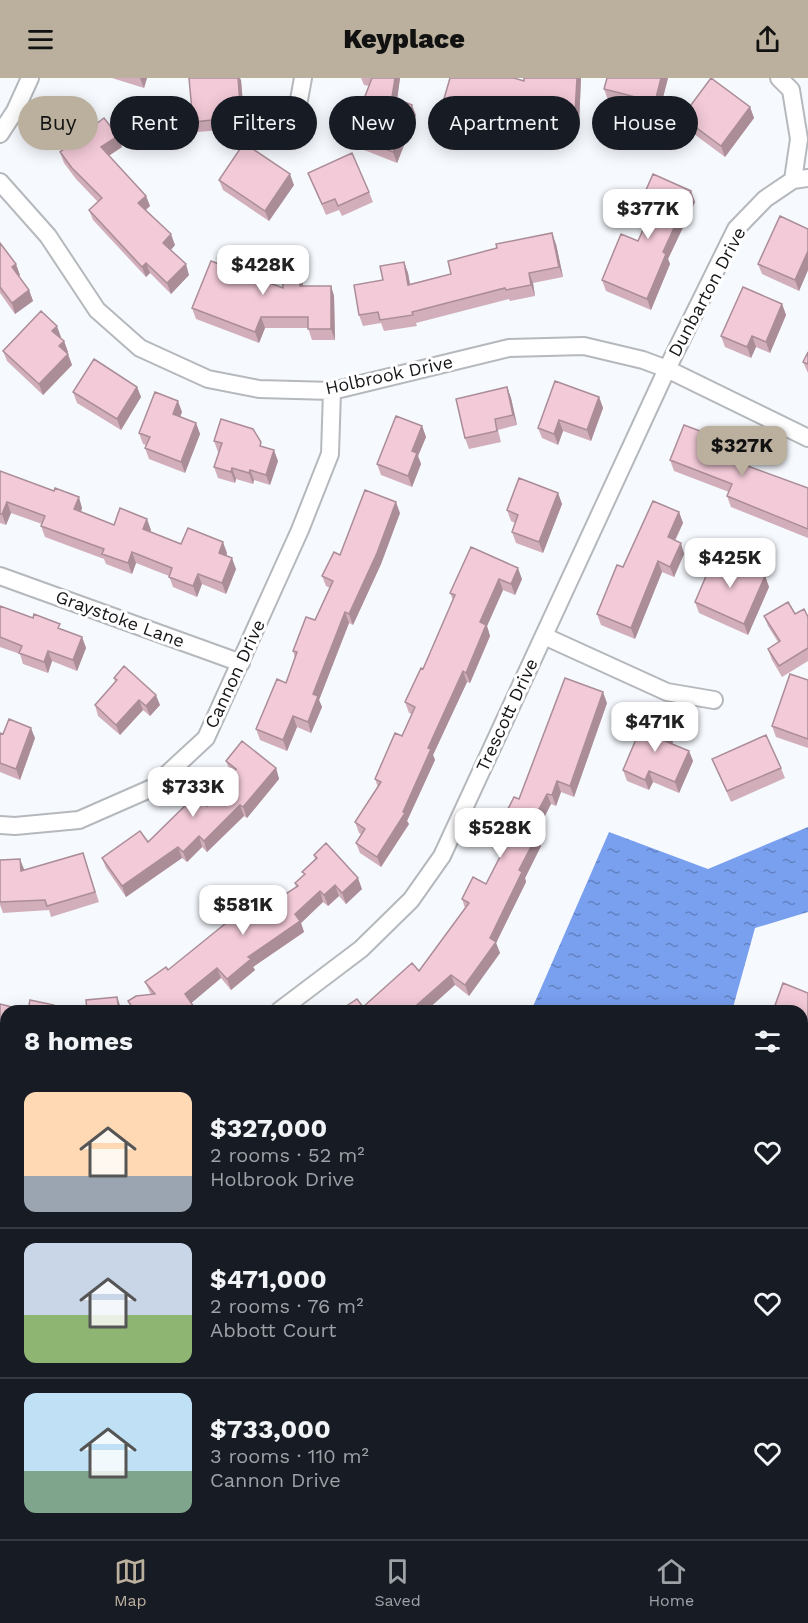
<!DOCTYPE html>
<meta charset="utf-8">
<style>
body{margin:0;font-family:"Work Sans",sans-serif;background:#20242c;color:#f1f3f6;height:100vh;display:flex;flex-direction:column;font-size:22px;white-space:nowrap}
*{box-sizing:border-box;margin:0}
p{font-size:20px;color:#9ea1a6}
.icon{flex:none;width:33px;height:33px;fill:none;stroke:currentColor;stroke-width:2;stroke-linecap:round;stroke-linejoin:round}
.map{position:relative;flex:1;overflow:hidden}
.drawer{position:absolute;left:0px;top:927px;width:808px;height:534px;display:flex;flex-direction:column;background:#171b24;border-radius:18px 18px 0 0;box-shadow:0 3px 15px #0003}
.drawer>*{flex:none}
.top-card{position:absolute;left:18px;top:18px;width:772px;height:54px;display:flex;gap:12px}
.price{position:absolute;translate:-50% -51px;padding:0 14px;border-radius:12px;background:#fff;color:#222;font-size:20px;line-height:39px;filter:drop-shadow(0 2px 3px #0008)}
.price::after{content:'';position:absolute;left:50%;top:36px;width:18px;height:14px;margin-left:-9px;background:inherit;clip-path:polygon(0 0,100% 0,50% 100%)}
.price.on{background:#bbb09d;color:#111}
ul{padding:0;list-style:none}
li{display:flex;align-items:center;gap:18px;height:150px;padding:0 24px}
li+li{border-top:2px solid #363941}
li span{display:grid;place-items:center;flex:none;width:168px;height:120px;border-radius:12px;color:#555}
li>.icon{margin-inline-start:auto}
span .icon{width:72px;height:72px;fill:#fffc;stroke-width:1}
li b{font-size:26px}
h2{display:flex;justify-content:space-between;align-items:center;height:72px;padding:0 24px;font-size:26px}
.tag{padding:0 21px;border-radius:27px;background:#171b24;box-shadow:0 3px 15px #0003;font-size:21px;line-height:54px}
.tag.on{background:#bbb09d;color:#111}
header{display:flex;justify-content:space-between;align-items:center;height:78px;padding:0 24px;background:#bbb09d;color:#111;font-size:27px;font-weight:800}
.menu{display:flex;justify-content:space-around;align-items:center;height:84px;border-top:2px solid #363941;background:#171b24;font-size:16px;color:#9ea1a6}
.menu a{display:grid;justify-items:center;gap:3px}
.menu .on{color:#bbb09d}
.map>svg:first-child{display:block}
.forest{fill:url(#forest-crowns)}
.water{fill:url(#water-ripples)}
.lines{fill:none;stroke-linecap:round;stroke-linejoin:round}
.minor-casing{stroke:#b5b8bc;stroke-width:20}
.minor{stroke:#fff;stroke-width:16}
.wall{fill:#d1aeba}
.shaded-wall{fill:#aa8d97}
.building{fill:#f3cad8;stroke:#aa8d97;stroke-width:1.5}
.labels{text-anchor:middle;stroke-width:6;stroke-linejoin:round;paint-order:stroke}
.street-label{font-size:18px;fill:#151618;stroke:#fff}
</style>
<header><svg class="icon" aria-label="menu" viewBox="0 0 24 24"><path d="M4 6h16M4 12h16M4 18h16"/></svg>Keyplace<svg class="icon" aria-label="share" viewBox="0 0 24 24"><path d="M12 15V3M7 8l5-5 5 5M5 13v7h14v-7"/></svg></header>
<div class="map">
<svg width="808" height="1461" viewBox="0 0 808 1461">
<defs>
<pattern id="forest-crowns" width="20" height="18" patternUnits="userSpaceOnUse" patternTransform="scale(1.5)"><rect width="20" height="18" fill="#6ad5a2"/><path d="M2 6a3 3 0 1 1 6 0M12 15a3 3 0 1 1 6 0" fill="none" stroke="#5bb68b"/></pattern>
<pattern id="water-ripples" width="26" height="14" patternUnits="userSpaceOnUse" patternTransform="scale(1.5)"><rect width="26" height="14" fill="#799fef"/><path d="M2 4q2-2 4 0t4 0M15 11q2-2 4 0t4 0" fill="none" stroke="#6281c1"/></pattern>
</defs>
<rect width="100%" height="100%" fill="#f6f9fe"/>
<path class="forest" d="M 0,1165 L 6,1167 L 6,1424 L 0,1426 Z
M 256,1455 L 417,1455 L 418,1461 L 252,1461 Z"/>
<path class="water" d="M 808,749 L 808,834 L 755,850 L 732,933 L 531,933 L 609,754 L 708,791 Z
M 6,1424 L 6,1455 L 256,1455 L 252,1461 L 0,1461 L 0,1426 Z
M 417,1455 L 546,1455 L 545,1461 L 418,1461 Z"/>
<g class="lines">
<g class="minor-casing">
<path id="minor" d="M 779,0 L 791,12 L 799,61 L 793,102
M 296,38 L 303,0
M 0,56 L 15,33 L 30,0
M 0,104 L 48,158 L 97,232 L 140,270 L 208,301 L 259,311 L 332,313 L 509,270 L 584,268 L 643,282 L 667,291 L 808,360
M 0,498 L 241,585
M 544,558 L 667,614 L 714,622
M 0,747 L 15,748 L 79,742 L 152,710 L 206,660 L 300,452 L 330,376 L 332,313
M 279,933 L 361,871 L 411,822 L 442,778 L 667,291 L 736,151 L 765,121 L 793,102 L 808,100
M 0,1038 L 6,1039
M 804,1333 L 808,1327"/>
</g>
<use href="#minor" class="minor"/>
</g>
<path class="wall" d="M 112,0 L 147,0 L 144,10 Z
M 361,0 L 400,0 L 397,21 L 416,37 L 397,85 L 354,68 L 350,57 L 369,8 L 364,7 Z
M 524,0 L 581,0 L 579,46 L 541,44 L 537,32 L 502,31 L 501,37 L 474,29 L 470,41 L 447,35 L 443,24 L 524,3 Z
M 668,0 L 659,35 L 608,22 L 604,11 Z
M 241,2 L 245,50 L 197,54 L 193,44 Z
M 750,29 L 754,40 L 725,79 L 686,50 L 682,39 Z
M 51,38 L 92,49 L 122,69 L 109,78 L 146,118 L 150,128 L 146,132 L 175,167 L 171,172 L 189,197 L 171,216 L 150,195 L 146,199 L 93,142 L 89,132 L 98,124 L 76,101 L 64,85 L 60,74 L 68,68 L 54,49 Z
M 308,95 L 369,114 L 373,124 L 342,138 L 339,132 L 326,137 Z
M 219,102 L 294,107 L 269,143 L 223,112 Z
M 691,113 L 695,124 L 668,181 L 670,186 L 651,232 L 606,213 L 602,202 L 638,163 L 652,132 L 647,130 L 643,119 Z
M 808,151 L 808,192 L 799,213 L 762,196 L 758,186 Z
M 0,165 L 20,197 L 18,198 L 29,212 L 33,223 L 15,236 L 0,215 Z
M 556,166 L 563,199 L 533,205 L 535,218 L 510,223 L 509,221 L 416,245 L 417,248 L 384,253 L 381,245 L 363,248 L 359,237 L 383,202 L 404,184 L 408,195 L 410,206 L 451,196 Z
M 298,168 L 302,178 L 303,208 L 331,208 L 334,218 L 335,262 L 312,262 L 308,250 L 265,250 L 259,265 L 196,241 L 192,230 L 283,210 Z
M 782,226 L 786,237 L 770,275 L 756,269 L 751,280 L 725,269 L 721,258 Z
M 61,259 L 60,260 L 64,263 L 68,274 L 67,275 L 72,287 L 43,317 L 7,283 L 3,273 Z
M 808,274 L 808,295 L 803,284 Z
M 137,309 L 141,319 L 121,352 L 77,325 L 73,314 Z
M 507,309 L 511,320 L 517,347 L 498,352 L 501,364 L 469,371 L 465,360 Z
M 599,319 L 603,330 L 591,363 L 563,353 L 558,367 L 542,360 L 538,350 Z
M 182,334 L 180,339 L 196,345 L 200,356 L 185,395 L 149,381 L 145,370 L 146,367 L 143,366 L 139,355 Z
M 422,348 L 426,359 L 418,378 L 421,386 L 412,409 L 381,397 L 377,386 Z
M 214,363 L 263,369 L 278,383 L 270,407 L 254,402 L 253,406 L 236,401 L 235,405 L 218,400 L 214,389 L 219,374 L 218,374 Z
M 733,375 L 730,382 L 808,410 L 808,460 L 731,429 L 727,418 L 729,414 L 674,393 L 670,382 Z
M 0,393 L 82,430 L 81,434 L 114,447 L 151,452 L 150,454 L 181,466 L 227,475 L 226,478 L 236,491 L 226,516 L 202,506 L 197,519 L 173,509 L 169,498 L 136,485 L 132,496 L 106,486 L 104,481 L 45,459 L 41,448 L 42,446 L 11,435 L 6,447 L 0,445 Z
M 558,415 L 562,426 L 543,475 L 516,465 L 512,454 L 515,445 L 511,443 L 507,432 Z
M 679,434 L 683,445 L 675,463 L 684,476 L 674,499 L 662,494 L 635,561 L 601,547 L 597,536 L 623,489 Z
M 400,435 L 381,486 L 353,547 L 349,545 L 319,622 L 322,629 L 311,655 L 297,649 L 287,673 L 260,662 L 256,651 L 286,605 L 295,580 L 293,573 L 315,542 L 330,510 L 326,508 L 322,498 L 340,477 Z
M 471,469 L 522,501 L 515,517 L 503,512 L 487,548 L 490,558 L 470,605 L 467,604 L 433,677 L 435,682 L 407,743 L 409,746 L 381,789 L 360,775 L 356,765 L 361,756 L 359,755 L 355,744 L 378,709 L 375,701 L 402,658 L 412,636 L 409,635 L 405,624 L 423,591 L 453,522 L 450,515 Z
M 765,498 L 769,509 L 748,557 L 699,535 L 695,524 Z
M 0,528 L 82,559 L 86,570 L 77,593 L 52,583 L 48,595 L 23,586 L 20,576 L 0,569 Z
M 795,536 L 808,539 L 808,583 L 782,599 L 772,582 L 768,571 L 778,564 L 768,548 L 764,538 Z
M 114,600 L 160,627 L 150,638 L 143,632 L 120,657 L 98,638 L 95,627 L 115,604 Z
M 808,602 L 808,670 L 776,659 L 772,648 Z
M 607,625 L 574,719 L 561,714 L 556,728 L 551,726 L 536,756 L 541,768 L 525,800 L 526,804 L 496,865 L 500,875 L 469,918 L 455,907 L 363,929 L 419,893 L 465,830 L 462,821 L 486,806 L 501,776 L 496,773 L 492,763 L 519,721 Z
M 670,650 L 674,661 L 672,666 L 689,673 L 693,683 L 679,715 L 653,704 L 649,712 L 627,703 L 623,692 Z
M 0,655 L 35,660 L 20,702 L 0,694 Z
M 712,681 L 781,690 L 785,700 L 731,724 Z
M 226,683 L 276,690 L 279,701 L 247,740 L 244,738 L 207,774 L 202,769 L 187,784 L 182,780 L 126,819 L 106,790 L 102,780 L 148,764 L 207,728 L 233,696 L 230,693 Z
M 83,775 L 99,824 L 51,839 L 49,832 L 3,835 L 0,827 L 0,782 L 24,792 Z
M 314,777 L 362,811 L 346,826 L 339,818 L 328,828 L 323,824 L 301,845 L 304,854 L 253,889 L 255,892 L 231,912 L 221,900 L 191,925 L 195,933 L 132,933 L 128,923 L 151,917 L 145,904 L 168,892 L 296,809 L 295,805 L 304,797 L 302,794 L 315,781 Z
M 808,915 L 808,978 L 802,976 L 802,933 Z
M 0,926 L 28,933 L 56,933 L 6,933 L 6,974 L 0,973 Z
M 0,1074 L 6,1076 L 6,1129 L 0,1127 Z
M 808,1164 L 808,1200 L 803,1198 L 802,1196 L 802,1178 Z
M 802,1363 L 808,1365 L 808,1413 L 802,1411 Z
M 609,1455 L 701,1455 L 716,1461 L 613,1461 L 611,1460 Z"/>
<path class="shaded-wall" d="M 140,0 L 147,0 L 144,10 Z
M 238,0 L 240,0 L 241,2 L 245,50 L 241,39 Z
M 395,0 L 400,0 L 396,30 L 392,19 Z
M 577,0 L 581,0 L 579,46 L 575,35 Z
M 661,0 L 668,0 L 659,35 L 655,24 Z
M 470,19 L 474,29 L 470,41 L 466,31 Z
M 498,20 L 502,31 L 501,37 L 497,26 Z
M 412,27 L 416,37 L 397,85 L 393,74 Z
M 750,29 L 754,40 L 725,79 L 721,68 Z
M 118,58 L 122,69 L 105,80 L 101,69 Z
M 290,96 L 294,107 L 269,143 L 265,133 Z
M 691,113 L 695,124 L 668,181 L 670,186 L 651,232 L 647,221 L 663,174 Z
M 146,118 L 150,128 L 142,135 L 138,125 Z
M 552,155 L 556,166 L 563,199 L 559,189 Z
M 171,156 L 175,167 L 167,176 L 163,165 Z
M 298,168 L 302,178 L 303,218 L 300,208 Z
M 808,173 L 808,192 L 799,213 L 795,202 Z
M 404,184 L 408,195 L 412,218 L 408,207 Z
M 146,185 L 150,195 L 146,199 L 142,189 Z
M 16,186 L 20,197 L 16,200 L 12,189 Z
M 186,186 L 189,197 L 171,216 L 167,205 Z
M 529,195 L 533,205 L 535,218 L 531,207 Z
M 331,208 L 334,218 L 335,262 L 331,251 Z
M 29,212 L 33,223 L 15,236 L 12,225 Z
M 782,226 L 786,237 L 770,275 L 766,264 Z
M 261,239 L 265,250 L 259,265 L 255,254 Z
M 57,248 L 61,259 L 56,263 L 52,253 Z
M 752,258 L 756,269 L 751,280 L 747,269 Z
M 64,263 L 68,274 L 63,279 L 59,268 Z
M 68,276 L 72,287 L 43,317 L 39,306 Z
M 137,309 L 141,319 L 121,352 L 117,341 Z
M 507,309 L 511,320 L 517,347 L 513,337 Z
M 599,319 L 603,330 L 591,363 L 587,352 Z
M 178,323 L 182,334 L 177,347 L 173,336 Z
M 559,342 L 563,353 L 558,367 L 554,356 Z
M 196,345 L 200,356 L 185,395 L 181,384 Z
M 422,348 L 426,359 L 418,378 L 421,386 L 412,409 L 408,398 L 412,373 Z
M 729,364 L 733,375 L 727,390 L 723,379 Z
M 274,372 L 278,383 L 270,407 L 266,397 Z
M 232,390 L 236,401 L 235,405 L 231,394 Z
M 250,392 L 254,402 L 253,406 L 249,395 Z
M 558,415 L 562,426 L 543,475 L 539,464 Z
M 79,419 L 82,430 L 78,442 L 74,431 Z
M 7,424 L 11,435 L 6,447 L 2,436 Z
M 396,424 L 400,435 L 381,486 L 353,547 L 349,536 Z
M 679,434 L 683,445 L 671,470 L 668,459 Z
M 147,441 L 151,452 L 147,462 L 143,451 Z
M 223,464 L 227,475 L 223,486 L 219,475 Z
M 681,465 L 684,476 L 674,499 L 670,489 Z
M 132,474 L 136,485 L 132,496 L 128,485 Z
M 232,480 L 236,491 L 226,516 L 222,505 Z
M 658,483 L 662,494 L 635,561 L 631,550 Z
M 518,490 L 522,501 L 515,517 L 511,506 Z
M 198,496 L 202,506 L 197,519 L 193,508 Z
M 765,498 L 769,509 L 748,557 L 744,546 Z
M 499,501 L 503,512 L 487,548 L 490,558 L 470,605 L 466,595 L 480,544 Z
M 345,534 L 349,545 L 319,622 L 322,629 L 311,655 L 308,644 L 313,616 Z
M 82,559 L 86,570 L 77,593 L 73,582 Z
M 48,573 L 52,583 L 48,595 L 44,584 Z
M 463,593 L 467,604 L 433,677 L 435,682 L 407,743 L 409,746 L 381,789 L 377,779 L 403,734 L 428,670 Z
M 603,614 L 607,625 L 574,719 L 570,708 Z
M 156,617 L 160,627 L 150,638 L 146,628 Z
M 139,622 L 143,632 L 120,657 L 116,647 Z
M 293,638 L 297,649 L 287,673 L 283,662 Z
M 31,650 L 35,660 L 20,702 L 16,691 Z
M 670,650 L 674,661 L 669,673 L 665,663 Z
M 689,673 L 693,683 L 679,715 L 675,704 Z
M 276,690 L 279,701 L 247,740 L 243,729 Z
M 649,693 L 653,704 L 649,712 L 645,702 Z
M 557,703 L 561,714 L 556,728 L 552,717 Z
M 547,716 L 551,726 L 532,763 L 528,752 Z
M 240,727 L 244,738 L 207,774 L 204,763 Z
M 537,757 L 541,768 L 525,800 L 526,804 L 496,865 L 500,875 L 469,918 L 465,907 L 490,860 L 519,792 Z
M 199,758 L 202,769 L 187,784 L 183,774 Z
M 178,769 L 182,780 L 126,819 L 122,808 Z
M 20,781 L 24,791 L 25,804 L 21,793 Z
M 358,800 L 362,811 L 346,826 L 342,815 Z
M 335,807 L 339,818 L 328,828 L 324,817 Z
M 320,813 L 323,824 L 301,845 L 304,854 L 253,889 L 255,892 L 231,912 L 227,901 L 248,879 Z
M 217,890 L 221,900 L 189,927 L 185,916 Z
M 451,897 L 455,907 L 426,933 L 410,933 Z
M 117,919 L 121,930 L 122,933 L 119,933 Z
M 194,929 L 195,933 L 188,933 Z
M 808,961 L 808,974 L 806,968 Z
M 808,1058 L 808,1071 L 802,1075 L 802,1062 Z"/>
<path class="building" d="M 189,0 L 238,0 L 241,39 L 193,44 Z
M 372,0 L 395,0 L 392,19 L 412,27 L 393,74 L 350,57 Z
M 450,0 L 514,0 L 524,3 L 524,0 L 577,0 L 575,35 L 537,33 L 537,22 L 498,20 L 497,26 L 470,19 L 466,31 L 443,24 Z
M 607,0 L 661,0 L 655,24 L 604,11 Z
M 711,0 L 750,29 L 721,68 L 682,39 Z
M 73,22 L 92,49 L 104,40 L 118,58 L 101,69 L 146,118 L 138,125 L 171,156 L 163,165 L 186,186 L 167,205 L 146,185 L 142,189 L 89,132 L 102,120 L 72,90 L 60,74 L 71,66 L 51,38 Z
M 244,65 L 290,96 L 265,133 L 219,102 Z
M 352,75 L 369,114 L 338,128 L 335,121 L 322,126 L 308,95 Z
M 653,96 L 691,113 L 663,174 L 666,176 L 647,221 L 602,202 L 621,156 L 638,163 L 655,125 L 643,119 Z
M 780,138 L 808,151 L 808,173 L 795,202 L 758,186 Z
M 552,155 L 559,189 L 529,195 L 531,207 L 506,212 L 505,210 L 412,234 L 413,237 L 380,242 L 378,234 L 359,237 L 354,207 L 383,202 L 380,188 L 404,184 L 408,207 L 451,196 L 448,183 L 497,170 L 496,166 Z
M 0,165 L 16,186 L 12,189 L 29,212 L 12,225 L 0,209 Z
M 298,168 L 300,208 L 331,208 L 331,251 L 308,251 L 308,239 L 261,239 L 255,254 L 192,230 L 211,183 L 283,210 L 281,169 Z
M 743,209 L 782,226 L 766,264 L 752,258 L 747,269 L 721,258 Z
M 41,233 L 57,248 L 52,253 L 64,263 L 59,268 L 68,276 L 39,306 L 3,273 Z
M 808,274 L 808,286 L 803,284 Z
M 94,281 L 137,309 L 117,341 L 73,314 Z
M 555,303 L 599,319 L 587,352 L 559,342 L 554,356 L 538,350 Z
M 507,309 L 513,337 L 495,341 L 497,353 L 465,360 L 456,321 Z
M 155,314 L 178,323 L 173,336 L 196,345 L 181,384 L 145,370 L 150,359 L 139,355 Z
M 396,338 L 422,348 L 412,373 L 417,375 L 408,398 L 377,386 Z
M 221,341 L 253,351 L 261,364 L 260,368 L 274,372 L 266,397 L 250,392 L 249,395 L 232,390 L 231,394 L 214,389 L 222,365 L 214,363 Z
M 684,347 L 729,364 L 723,379 L 808,410 L 808,451 L 727,418 L 732,406 L 670,382 Z
M 0,393 L 54,413 L 55,410 L 79,419 L 74,431 L 114,447 L 120,430 L 147,441 L 143,451 L 181,466 L 188,450 L 223,464 L 219,475 L 232,480 L 222,505 L 198,496 L 193,508 L 169,499 L 172,490 L 132,474 L 128,485 L 102,476 L 104,471 L 41,448 L 45,438 L 7,424 L 2,436 L 0,436 Z
M 519,400 L 558,415 L 539,464 L 512,454 L 518,437 L 507,432 Z
M 365,412 L 396,424 L 377,475 L 349,536 L 345,534 L 313,616 L 318,618 L 308,644 L 293,638 L 283,662 L 256,651 L 277,601 L 286,605 L 297,574 L 293,573 L 306,539 L 315,542 L 333,503 L 322,498 L 334,474 L 340,477 Z
M 653,423 L 679,434 L 668,459 L 681,465 L 670,489 L 658,483 L 631,550 L 597,536 L 617,487 L 623,489 Z
M 471,469 L 518,490 L 511,506 L 499,501 L 480,544 L 486,547 L 466,595 L 463,593 L 428,670 L 431,671 L 403,734 L 405,735 L 377,779 L 356,765 L 365,751 L 355,744 L 381,704 L 375,701 L 395,655 L 402,658 L 415,629 L 405,624 L 421,590 L 423,591 L 455,517 L 450,515 Z
M 715,477 L 765,498 L 744,546 L 695,524 Z
M 788,524 L 795,536 L 804,531 L 808,539 L 808,570 L 779,588 L 768,571 L 780,563 L 764,538 Z
M 0,528 L 33,540 L 34,536 L 60,546 L 58,550 L 82,559 L 73,582 L 48,573 L 44,584 L 19,575 L 22,568 L 0,559 Z
M 124,588 L 156,617 L 146,628 L 139,622 L 116,647 L 95,627 L 117,602 L 114,600 Z
M 790,596 L 808,602 L 808,661 L 772,648 Z
M 565,600 L 603,614 L 570,708 L 557,703 L 552,717 L 547,716 L 528,752 L 537,757 L 519,792 L 522,794 L 490,860 L 496,864 L 465,907 L 451,897 L 410,933 L 339,933 L 357,921 L 363,929 L 412,885 L 419,893 L 469,825 L 462,821 L 473,799 L 486,806 L 505,769 L 492,763 L 514,719 L 519,721 Z
M 645,640 L 670,650 L 665,663 L 689,673 L 675,704 L 649,693 L 645,702 L 623,692 Z
M 9,641 L 31,650 L 16,691 L 0,685 L 0,655 L 3,656 Z
M 766,657 L 781,690 L 727,713 L 712,681 Z
M 242,663 L 276,690 L 243,729 L 240,727 L 204,763 L 199,758 L 183,774 L 178,769 L 122,808 L 102,780 L 140,753 L 148,764 L 196,717 L 207,728 L 236,691 L 226,683 Z
M 326,765 L 358,800 L 342,815 L 335,807 L 324,817 L 320,813 L 295,836 L 300,843 L 248,879 L 251,881 L 227,901 L 217,890 L 185,916 L 194,929 L 188,933 L 135,933 L 128,923 L 136,918 L 155,916 L 145,904 L 166,889 L 168,892 L 236,837 L 235,836 L 265,815 L 272,825 L 298,808 L 295,805 L 305,796 L 302,794 L 317,780 L 314,777 Z
M 83,775 L 95,814 L 47,828 L 45,822 L 0,824 L 0,782 L 20,781 L 21,793 Z
M 783,905 L 808,915 L 808,961 L 806,968 L 802,966 L 802,933 L 773,933 Z
M 117,919 L 119,933 L 87,933 L 86,922 Z
M 30,922 L 54,927 L 53,933 L 6,933 L 6,964 L 0,963 L 0,926 L 28,933 Z
M 803,998 L 808,1006 L 808,1058 L 802,1062 Z
M 0,1074 L 6,1076 L 6,1115 L 4,1119 L 0,1118 Z
M 808,1164 L 808,1191 L 802,1188 L 802,1178 Z
M 802,1363 L 808,1365 L 808,1404 L 802,1402 Z
M 621,1455 L 701,1455 L 716,1461 L 619,1461 Z
M 743,1455 L 764,1455 L 773,1458 L 772,1461 L 741,1461 Z"/>
<g class="labels">
<g class="street-label">
<text transform="translate(707 214) rotate(-62)" y="6">Dunbarton Drive</text>
<text transform="translate(389 297) rotate(-12)" y="6">Holbrook Drive</text>
<text transform="translate(120 541) rotate(20)" y="6">Graystoke Lane</text>
<text transform="translate(235 596) rotate(-65)" y="6">Cannon Drive</text>
<text transform="translate(507 637) rotate(-65)" y="6">Trescott Drive</text>
</g>
</g>
</svg>
<b class="price" style="left:648px;top:162px">$377K</b>
<b class="price" style="left:263px;top:218px">$428K</b>
<b class="price on" style="left:742px;top:399px">$327K</b>
<b class="price" style="left:730px;top:511px">$425K</b>
<b class="price" style="left:655px;top:675px">$471K</b>
<b class="price" style="left:193px;top:740px">$733K</b>
<b class="price" style="left:500px;top:781px">$528K</b>
<b class="price" style="left:243px;top:858px">$581K</b>
<div class="top-card">
<a class="tag on">Buy</a>
<a class="tag">Rent</a>
<a class="tag">Filters</a>
<a class="tag">New</a>
<a class="tag">Apartment</a>
<a class="tag">House</a>
</div>
<section class="drawer">
<h2>8 homes<svg class="icon" aria-label="filters" viewBox="0 0 24 24"><path d="M4 7h16M4 17h16"/><circle cx="9" cy="7" r="2"/><circle cx="15" cy="17" r="2"/></svg></h2>
<ul>
<li><span style="background:linear-gradient(#ffd9b3 70%,#9aa5b1 0)"><svg class="icon" aria-label="home" viewBox="0 0 24 24"><path d="M3 11l9-7 9 7M6 9v11h12V9"/></svg></span><div><b>$327,000</b><p>2 rooms · 52 m²</p><p>Holbrook Drive</p></div><svg class="icon" aria-label="heart" viewBox="0 0 24 24"><path d="M12 20l-8-8c-3-5 5-10 8-4 3-6 11-1 8 4z"/></svg></li>
<li><span style="background:linear-gradient(#c9d6e8 60%,#8fb573 0)"><svg class="icon" aria-label="home" viewBox="0 0 24 24"><path d="M3 11l9-7 9 7M6 9v11h12V9"/></svg></span><div><b>$471,000</b><p>2 rooms · 76 m²</p><p>Abbott Court</p></div><svg class="icon" aria-label="heart" viewBox="0 0 24 24"><path d="M12 20l-8-8c-3-5 5-10 8-4 3-6 11-1 8 4z"/></svg></li>
<li><span style="background:linear-gradient(#bfe0f5 65%,#7fa58c 0)"><svg class="icon" aria-label="home" viewBox="0 0 24 24"><path d="M3 11l9-7 9 7M6 9v11h12V9"/></svg></span><div><b>$733,000</b><p>3 rooms · 110 m²</p><p>Cannon Drive</p></div><svg class="icon" aria-label="heart" viewBox="0 0 24 24"><path d="M12 20l-8-8c-3-5 5-10 8-4 3-6 11-1 8 4z"/></svg></li>
</ul>
</section>
</div>
<nav class="menu">
<a class="on"><svg class="icon" aria-label="map" viewBox="0 0 24 24"><path d="M3 6l6-2 6 2 6-2v14l-6 2-6-2-6 2zM9 4v14M15 6v14"/></svg>Map</a>
<a><svg class="icon" aria-label="saved" viewBox="0 0 24 24"><path d="M7 4h10v16l-5-4-5 4z"/></svg>Saved</a>
<a><svg class="icon" aria-label="home" viewBox="0 0 24 24"><path d="M3 11l9-7 9 7M6 9v11h12V9"/></svg>Home</a>
</nav>
